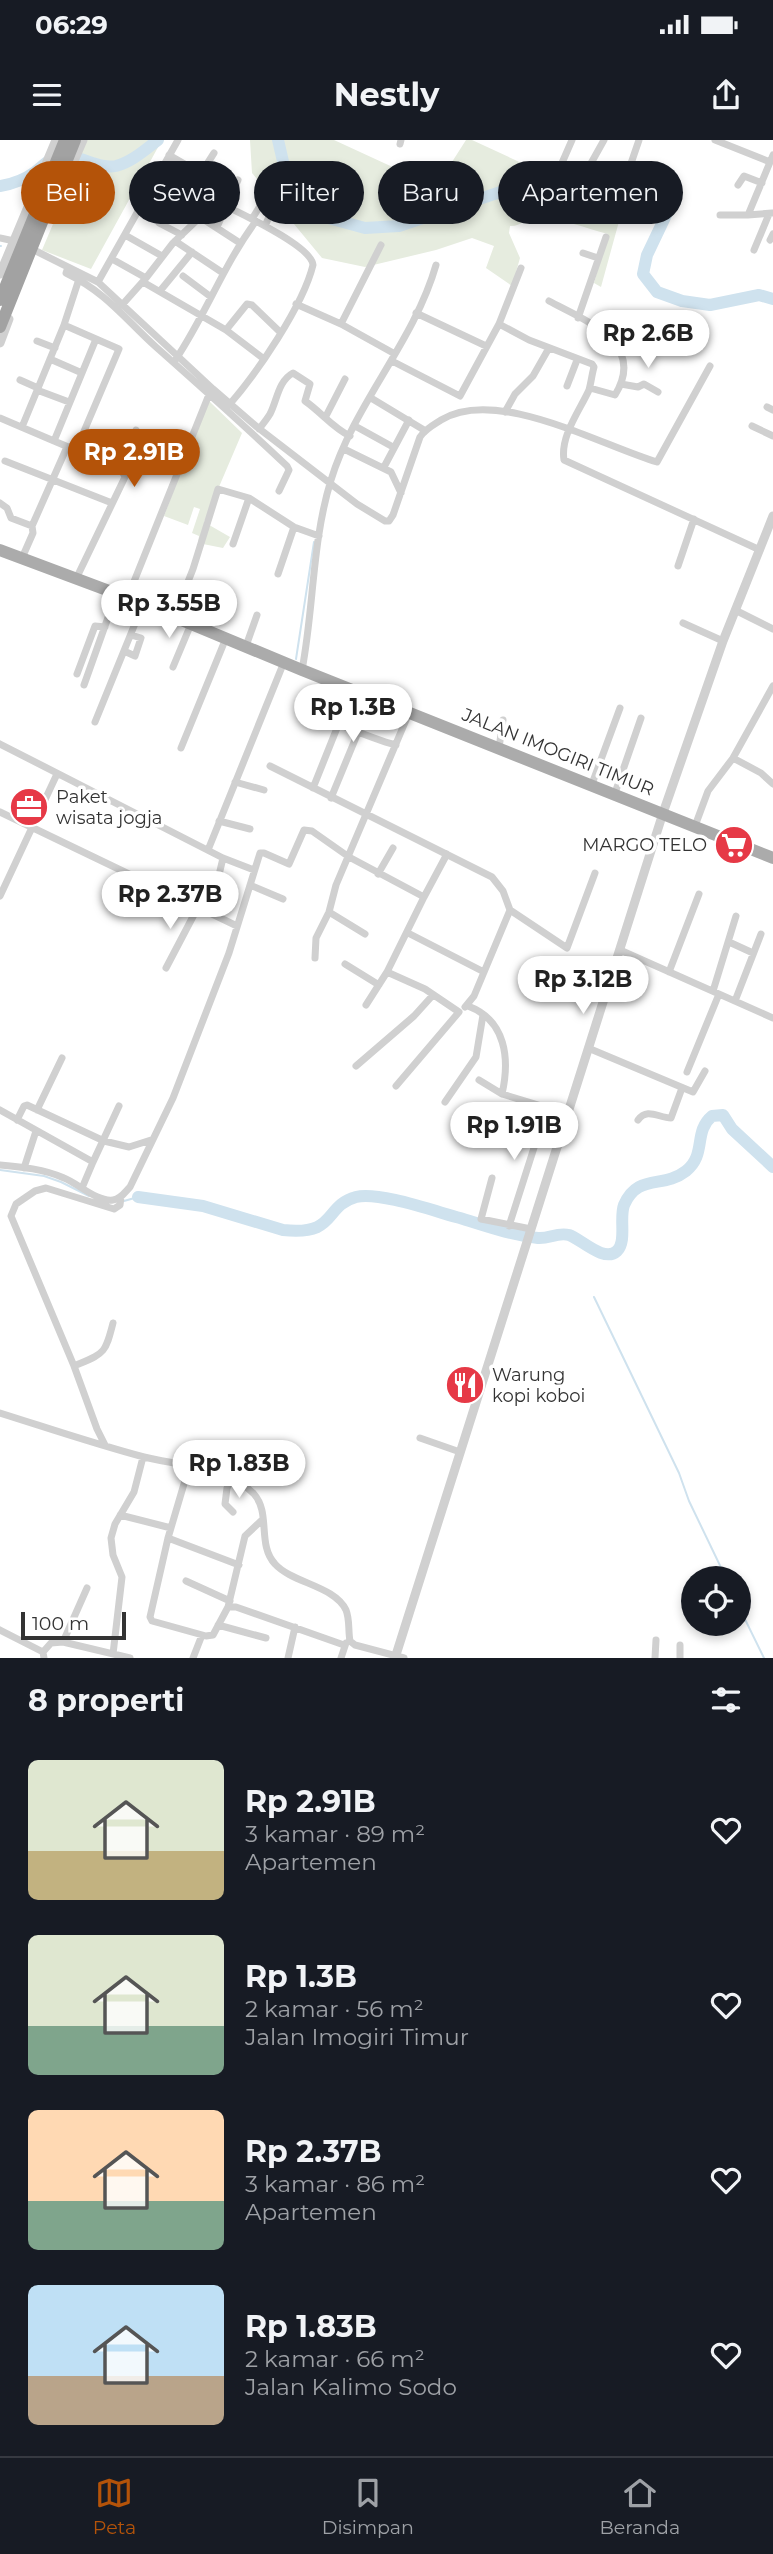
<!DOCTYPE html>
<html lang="id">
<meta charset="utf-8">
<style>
body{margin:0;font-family:Montserrat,sans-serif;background:#242831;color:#f1f3f6;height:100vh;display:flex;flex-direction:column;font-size:26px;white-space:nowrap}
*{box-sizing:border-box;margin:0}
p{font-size:23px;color:#9ea1a6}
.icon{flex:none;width:38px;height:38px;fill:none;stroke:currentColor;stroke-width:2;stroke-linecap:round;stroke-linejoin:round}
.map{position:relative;height:1518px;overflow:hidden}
.drawer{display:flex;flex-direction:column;background:#171b24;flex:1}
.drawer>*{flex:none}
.top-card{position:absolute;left:21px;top:21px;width:732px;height:63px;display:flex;gap:14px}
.buttons{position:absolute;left:681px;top:1426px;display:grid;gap:14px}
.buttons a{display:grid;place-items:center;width:70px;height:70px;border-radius:50%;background:#171b24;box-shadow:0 4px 10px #0003;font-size:35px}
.scale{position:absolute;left:21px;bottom:18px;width:105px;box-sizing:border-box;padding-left:7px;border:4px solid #333;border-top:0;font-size:19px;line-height:24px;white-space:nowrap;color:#333;-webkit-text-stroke:5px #fff;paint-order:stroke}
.price{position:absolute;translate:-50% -60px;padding:0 16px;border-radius:24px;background:#fff;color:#222;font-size:23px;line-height:46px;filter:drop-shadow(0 2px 4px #0008)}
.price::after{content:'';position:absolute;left:50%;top:42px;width:21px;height:16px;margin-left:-10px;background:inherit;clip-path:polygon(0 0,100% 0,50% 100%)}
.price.on{background:#b45309;color:#fff}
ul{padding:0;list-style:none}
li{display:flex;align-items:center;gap:21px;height:175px;padding:0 28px}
li span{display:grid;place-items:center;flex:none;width:196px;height:140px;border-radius:10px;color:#555}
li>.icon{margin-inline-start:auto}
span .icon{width:84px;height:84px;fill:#fffc;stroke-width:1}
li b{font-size:30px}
h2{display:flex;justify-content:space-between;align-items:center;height:84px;padding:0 28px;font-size:30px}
.chip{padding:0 24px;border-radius:32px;background:#171b24;box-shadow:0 4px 10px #0003;font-size:24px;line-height:63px}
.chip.on{background:#b45309;color:#fff}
.status{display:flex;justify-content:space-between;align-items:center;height:49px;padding:0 35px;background:#171b24;direction:ltr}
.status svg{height:19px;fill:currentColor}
header{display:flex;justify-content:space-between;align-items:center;height:91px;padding:0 28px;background:#171b24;font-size:32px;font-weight:700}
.menu{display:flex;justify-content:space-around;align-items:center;height:98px;border-top:2px solid #363941;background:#171b24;font-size:19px;color:#9ea1a6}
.menu a{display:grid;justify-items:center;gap:4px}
.menu .on{color:#b45309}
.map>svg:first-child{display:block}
.green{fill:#e6ecdf}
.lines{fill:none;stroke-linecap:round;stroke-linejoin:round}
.stream{stroke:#cfe2ee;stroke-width:2}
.river{stroke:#cfe2ee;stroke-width:12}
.minor{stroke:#d0d0d0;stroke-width:7}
.tertiary{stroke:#d0d0d0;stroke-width:9}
.primary{stroke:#ababab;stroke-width:12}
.trunk{stroke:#a2a2a2;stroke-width:12}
.labels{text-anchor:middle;stroke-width:7;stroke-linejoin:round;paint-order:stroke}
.street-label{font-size:18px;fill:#333;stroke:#fff}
.poi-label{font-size:18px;fill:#333;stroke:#fff;text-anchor:start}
</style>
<div class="status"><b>06:29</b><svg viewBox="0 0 49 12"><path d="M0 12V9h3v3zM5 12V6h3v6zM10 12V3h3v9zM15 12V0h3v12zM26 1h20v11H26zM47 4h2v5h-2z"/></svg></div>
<header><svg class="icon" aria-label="menu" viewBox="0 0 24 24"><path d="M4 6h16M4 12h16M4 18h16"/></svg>Nestly<svg class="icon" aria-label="share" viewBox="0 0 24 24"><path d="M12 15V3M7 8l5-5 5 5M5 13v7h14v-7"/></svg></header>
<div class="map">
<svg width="773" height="1518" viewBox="0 0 773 1518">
<rect width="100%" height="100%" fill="#fff"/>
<path class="green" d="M 87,0 L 162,0 L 91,129 L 42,110 L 70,44 L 79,47 L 85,33 L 74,31 Z
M 250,0 L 334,0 L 436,47 L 466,0 L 472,0 L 565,43 L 629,45 L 601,147 L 594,143 L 608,94 C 585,88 560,77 536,78 C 526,78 520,87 510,86 L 509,93 L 520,118 L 512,146 L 486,128 L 494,106 L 472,98 L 436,110 L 365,127 L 322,118 L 252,33 Z
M 208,260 L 242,293 L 204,382 L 230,397 L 223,408 L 198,403 L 199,396 L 192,393 L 200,369 L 194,367 L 188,385 L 164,376 Z"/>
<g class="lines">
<path class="stream" d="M 0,106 L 1,106
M 296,519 L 314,402
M 0,1030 L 44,1036 L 61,1042 L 89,1056
M 124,1061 L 138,1057
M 594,1157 L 679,1333 L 689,1361 L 726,1438
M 738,1465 L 764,1518"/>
<path class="river" d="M 278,0 L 285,30 L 299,57 L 321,76 L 365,88 L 399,86 L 530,42 L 568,41 L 644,47 L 665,53 L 668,71 L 647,115 L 643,134 L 657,152 L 682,161 L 710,165 L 759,155 L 773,159
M 0,46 C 13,44 24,40 35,32 C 43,26 47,20 57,17 C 77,12 97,30 116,26 C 132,22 146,9 158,0
M 138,1057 L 203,1066 L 283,1090 C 338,1096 323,1066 356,1057 C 378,1051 437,1072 460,1078 C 486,1086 511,1095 538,1098 C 549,1099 557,1092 569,1095 C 581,1099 604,1123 617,1111 C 627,1101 619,1078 624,1065 C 638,1033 663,1049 686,1031 C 707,1014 693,992 712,976 L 723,975 L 732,989 L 773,1027"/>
<path class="minor" d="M 715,0 L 770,22
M 400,4 L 401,0
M 169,15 L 221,45
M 554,32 L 624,38 L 627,35 L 639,0
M 558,32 L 572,0
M 585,34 L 604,0
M 738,45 L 744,36 L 762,43
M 152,46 L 240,103
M 191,49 L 218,65
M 181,65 L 214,13
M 226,66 C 244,75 312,107 313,125 C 303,166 257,233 229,265
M 720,75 L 748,75 L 773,15
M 748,75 L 772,73
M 252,79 L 263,61
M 159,83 L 182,95
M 265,86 L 272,70
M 217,87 L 238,40
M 125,95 L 162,116
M 0,98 L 14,101
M 770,100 L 773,94
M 175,101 L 223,133
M 754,110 L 769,74
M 36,111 L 98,142 L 213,249 L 257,287 L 357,364 L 385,381 L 389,381 L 393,375 L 420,297 C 425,289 433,285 441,280 C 496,246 600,305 657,322 L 710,226
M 583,113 L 598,118
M 112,119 L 146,138
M 68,127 L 66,133 C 107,153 124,178 156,207 C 200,246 244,285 287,326 L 289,330 L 279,351
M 183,136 L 211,157
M 98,142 L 178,0
M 143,142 L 226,190 L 264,219
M 160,151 L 192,112
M 549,161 C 586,181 647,203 615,255 L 590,248
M 296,164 L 341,184 L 395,214
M 122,165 L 146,138 L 173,103 L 215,63
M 416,173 L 486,206
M 578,178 L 606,97
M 341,184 L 381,105
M 499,184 L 521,128
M 64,185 L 79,139
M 226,190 L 247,164 L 252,165 L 280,192
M 37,201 L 55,208
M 50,219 L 82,233
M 176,219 C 206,174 224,124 256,81
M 392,221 L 460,256 L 499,184 L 529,200 L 592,224 L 594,227 C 592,234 591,243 589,250 C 580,270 560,296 564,320 L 760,410
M 20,240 L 38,248
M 621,244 L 638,247 L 644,244 L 658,252
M 567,246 L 577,220
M 37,250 L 69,262
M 371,258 L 424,290
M 767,267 L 773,270
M 505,272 L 515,254 L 533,236 L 549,208
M 326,276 L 345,239
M 0,278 L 54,301
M 355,286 L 393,307
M 752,286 L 773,296
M 22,287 L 64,185 L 119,209 L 76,310
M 259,289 C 263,284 267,279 270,274 C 277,261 278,241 293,233 L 310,244 L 305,261 C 321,272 333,288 350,296
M 344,309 L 391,332 L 401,353
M 5,321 L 112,363
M 384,327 L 409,280
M 121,329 L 136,290
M 0,363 L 7,368 L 11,378 L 32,386
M 233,404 L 249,358
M 22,418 L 33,393 L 32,386 L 67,307
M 678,426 L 694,379
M 278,434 L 294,387
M 76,439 L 125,337 L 121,329 L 54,301 L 96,199
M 127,459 L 210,252
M 735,470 L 773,489
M 174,477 L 193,429 L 218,349 L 249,358 L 294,387 L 319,396
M 683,483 L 723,501
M 246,506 L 257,475
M 124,511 L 135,516 L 141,498 L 131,495
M 173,527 L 191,484
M 302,530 C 314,467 312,401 331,340 C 354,264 414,202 436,125
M 77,534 L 95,486 L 105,487
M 84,545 L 116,455
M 319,576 C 345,586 369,598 396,605
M 95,582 L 143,464
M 0,604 L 223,718 L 254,730
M 181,608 L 226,498
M 499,608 L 503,580
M 733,618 L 761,633 L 773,644
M 270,626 L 492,737 L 503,751 L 510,770 L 567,808 L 595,733
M 235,642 L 264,650
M 592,644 L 620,568
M 313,648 L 339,583
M 615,653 L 641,578
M 331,658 L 359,590
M 0,672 L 237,786
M 219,681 L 250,689
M 695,686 L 708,651 L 733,618 L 773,546
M 208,710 L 284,522
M 378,734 L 393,708
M 250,745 L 283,759
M 0,756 L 57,634
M 424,757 L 447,714
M 329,772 L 365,794
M 210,773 L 223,718
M 408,793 L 484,832
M 729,802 L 753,813
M 620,810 L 773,878
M 315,818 L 316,798 L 329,772 L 336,745 L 409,573
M 345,824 L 379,845
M 166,828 L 198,767
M 387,832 L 425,849 L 459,872 L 396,946
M 669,832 L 699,754
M 713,851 L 736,776
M 735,861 L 761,794
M 468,866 C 506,880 510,919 502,954 L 568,974
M 465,867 L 474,856 L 510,770
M 588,908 L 693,952 L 705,931
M 356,926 L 414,876 L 433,855
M 687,932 L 719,854
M 479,940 L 502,954
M 445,962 L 476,917 L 483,875
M 0,970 L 93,1022 L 119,966
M 37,970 L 62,918
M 17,980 L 24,966 L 27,965 L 104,1001 L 129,1007 L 151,1000
M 638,980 C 647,967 659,978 671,978 L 682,948
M 0,1025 C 22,1027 44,1029 64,1038 C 79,1044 97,1062 113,1060 C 121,1059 125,1052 130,1047 L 173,958 L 229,813 L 260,713 L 264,713 L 289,724 L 304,690 L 312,691 L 349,717 L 424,757 L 387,832 L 366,865
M 24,1028 L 36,991
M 492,1038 L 481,1079 L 531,1089
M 82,1048 L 93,1022
M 509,1086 L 547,967
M 74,1226 C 104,1213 105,1215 113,1183
M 0,1273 C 48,1288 95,1304 144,1317 C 176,1325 230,1328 254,1354 C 271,1373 257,1405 275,1424 C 292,1443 335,1446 346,1470 C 350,1480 348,1491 350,1501 L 355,1505 L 404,1518
M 420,1298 L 460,1312
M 105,1305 L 97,1289 L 74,1226 L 11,1076 L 16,1064 L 35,1051 L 46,1048 L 114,1069 L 120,1065 L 121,1057
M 189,1327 L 168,1398 L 150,1477 L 152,1481 L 206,1496 L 213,1495 L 228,1467 L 245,1396 L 263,1379
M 231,1339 L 227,1348 L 225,1364 L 233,1372
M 120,1375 L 171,1388
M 168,1398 L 239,1425
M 186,1441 L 230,1461
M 228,1467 L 236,1467 L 344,1505
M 218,1485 L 266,1498
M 0,1490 L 43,1512
M 63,1502 L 87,1448
M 113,1514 L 122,1437 L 113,1415 L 111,1398 L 115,1384 L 134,1352 L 143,1317
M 44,1518 L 43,1512 L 51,1503 L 63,1502 L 130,1518
M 193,1518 L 202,1495
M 288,1518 L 295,1487
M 341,1518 L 346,1503
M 655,1518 L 656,1500
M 680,1518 L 680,1505"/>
<path class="tertiary" d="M 55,65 L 83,0
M 0,134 L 56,0
M 0,203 L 9,179
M 395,1518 L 663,673 L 723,501 L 773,376"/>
<path class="primary" d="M 0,410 L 136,461 L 302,530 L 773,718"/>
<path class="trunk" d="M 0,160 L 65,0
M 0,187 L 75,0"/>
</g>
<defs>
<g id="office-disc" transform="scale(2.0125)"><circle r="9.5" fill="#e63946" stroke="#fff"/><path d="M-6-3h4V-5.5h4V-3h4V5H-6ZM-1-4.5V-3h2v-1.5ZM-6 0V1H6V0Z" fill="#fff"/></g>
<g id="supermarket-disc" transform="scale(2.0125)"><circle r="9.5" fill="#e63946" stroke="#fff"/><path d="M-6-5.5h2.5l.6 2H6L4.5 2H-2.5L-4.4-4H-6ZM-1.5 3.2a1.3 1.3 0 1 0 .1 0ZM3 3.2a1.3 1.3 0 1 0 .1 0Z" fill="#fff"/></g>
<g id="restaurant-disc" transform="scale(2.0125)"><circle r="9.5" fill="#e63946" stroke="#fff"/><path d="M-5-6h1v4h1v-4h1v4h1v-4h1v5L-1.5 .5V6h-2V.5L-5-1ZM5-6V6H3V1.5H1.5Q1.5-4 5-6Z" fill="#fff"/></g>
</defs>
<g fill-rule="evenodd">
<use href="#office-disc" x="29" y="667"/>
<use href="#supermarket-disc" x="734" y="705"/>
<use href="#restaurant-disc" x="465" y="1245"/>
</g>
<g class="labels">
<g class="street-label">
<text transform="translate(558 612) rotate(22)" y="6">JALAN IMOGIRI TIMUR</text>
</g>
<g class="poi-label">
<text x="56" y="663">Paket<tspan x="56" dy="21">wisata jogja</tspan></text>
<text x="707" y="711" text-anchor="end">MARGO TELO</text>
<text x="492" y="1241">Warung<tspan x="492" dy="21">kopi koboi</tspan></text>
</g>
</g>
</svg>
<div class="buttons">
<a><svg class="icon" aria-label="locate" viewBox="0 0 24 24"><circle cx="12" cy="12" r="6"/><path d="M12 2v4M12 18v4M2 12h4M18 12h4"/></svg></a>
</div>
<div class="scale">100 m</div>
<b class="price" style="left:648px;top:230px">Rp 2.6B</b>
<b class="price on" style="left:134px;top:349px">Rp 2.91B</b>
<b class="price" style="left:169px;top:500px">Rp 3.55B</b>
<b class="price" style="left:353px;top:604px">Rp 1.3B</b>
<b class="price" style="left:170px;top:791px">Rp 2.37B</b>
<b class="price" style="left:583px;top:876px">Rp 3.12B</b>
<b class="price" style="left:514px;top:1022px">Rp 1.91B</b>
<b class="price" style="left:239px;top:1360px">Rp 1.83B</b>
<div class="top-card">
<a class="chip on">Beli</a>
<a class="chip">Sewa</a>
<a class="chip">Filter</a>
<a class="chip">Baru</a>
<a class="chip">Apartemen</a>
</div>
</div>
<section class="drawer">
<h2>8 properti<svg class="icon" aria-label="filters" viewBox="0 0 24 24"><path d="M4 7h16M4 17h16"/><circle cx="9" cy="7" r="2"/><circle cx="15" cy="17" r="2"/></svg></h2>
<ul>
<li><span style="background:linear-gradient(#dfe7d0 65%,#c2b280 0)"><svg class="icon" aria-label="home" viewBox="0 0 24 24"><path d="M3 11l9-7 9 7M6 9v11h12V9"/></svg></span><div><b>Rp 2.91B</b><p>3 kamar · 89 m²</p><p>Apartemen</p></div><svg class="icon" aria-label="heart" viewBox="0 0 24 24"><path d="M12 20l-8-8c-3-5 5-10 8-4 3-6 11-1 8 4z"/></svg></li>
<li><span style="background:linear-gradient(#dfe7d0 65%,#7fa58c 0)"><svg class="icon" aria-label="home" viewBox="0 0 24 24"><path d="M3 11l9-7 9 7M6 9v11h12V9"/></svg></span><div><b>Rp 1.3B</b><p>2 kamar · 56 m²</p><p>Jalan Imogiri Timur</p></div><svg class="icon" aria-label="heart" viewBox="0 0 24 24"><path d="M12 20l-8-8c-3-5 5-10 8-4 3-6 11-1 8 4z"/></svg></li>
<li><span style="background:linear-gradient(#ffd9b3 65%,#7fa58c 0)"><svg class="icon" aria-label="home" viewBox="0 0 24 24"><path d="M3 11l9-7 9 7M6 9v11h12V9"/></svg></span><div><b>Rp 2.37B</b><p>3 kamar · 86 m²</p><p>Apartemen</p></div><svg class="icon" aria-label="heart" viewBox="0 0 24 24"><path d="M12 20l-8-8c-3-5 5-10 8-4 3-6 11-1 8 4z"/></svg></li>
<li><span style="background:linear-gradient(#bfe0f5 65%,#b9a48a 0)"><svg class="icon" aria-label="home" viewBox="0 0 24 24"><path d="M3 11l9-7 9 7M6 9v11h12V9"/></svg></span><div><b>Rp 1.83B</b><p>2 kamar · 66 m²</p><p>Jalan Kalimo Sodo</p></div><svg class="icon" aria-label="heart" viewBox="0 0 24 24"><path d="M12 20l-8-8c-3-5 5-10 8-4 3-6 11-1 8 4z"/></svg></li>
</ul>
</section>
<nav class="menu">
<a class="on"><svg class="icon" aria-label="map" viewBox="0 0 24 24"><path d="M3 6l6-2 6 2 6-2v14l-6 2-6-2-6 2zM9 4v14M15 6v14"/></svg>Peta</a>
<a><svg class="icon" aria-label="saved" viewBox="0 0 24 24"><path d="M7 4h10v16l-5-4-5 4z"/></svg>Disimpan</a>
<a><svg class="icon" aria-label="home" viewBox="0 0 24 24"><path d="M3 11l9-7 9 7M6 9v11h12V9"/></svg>Beranda</a>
</nav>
